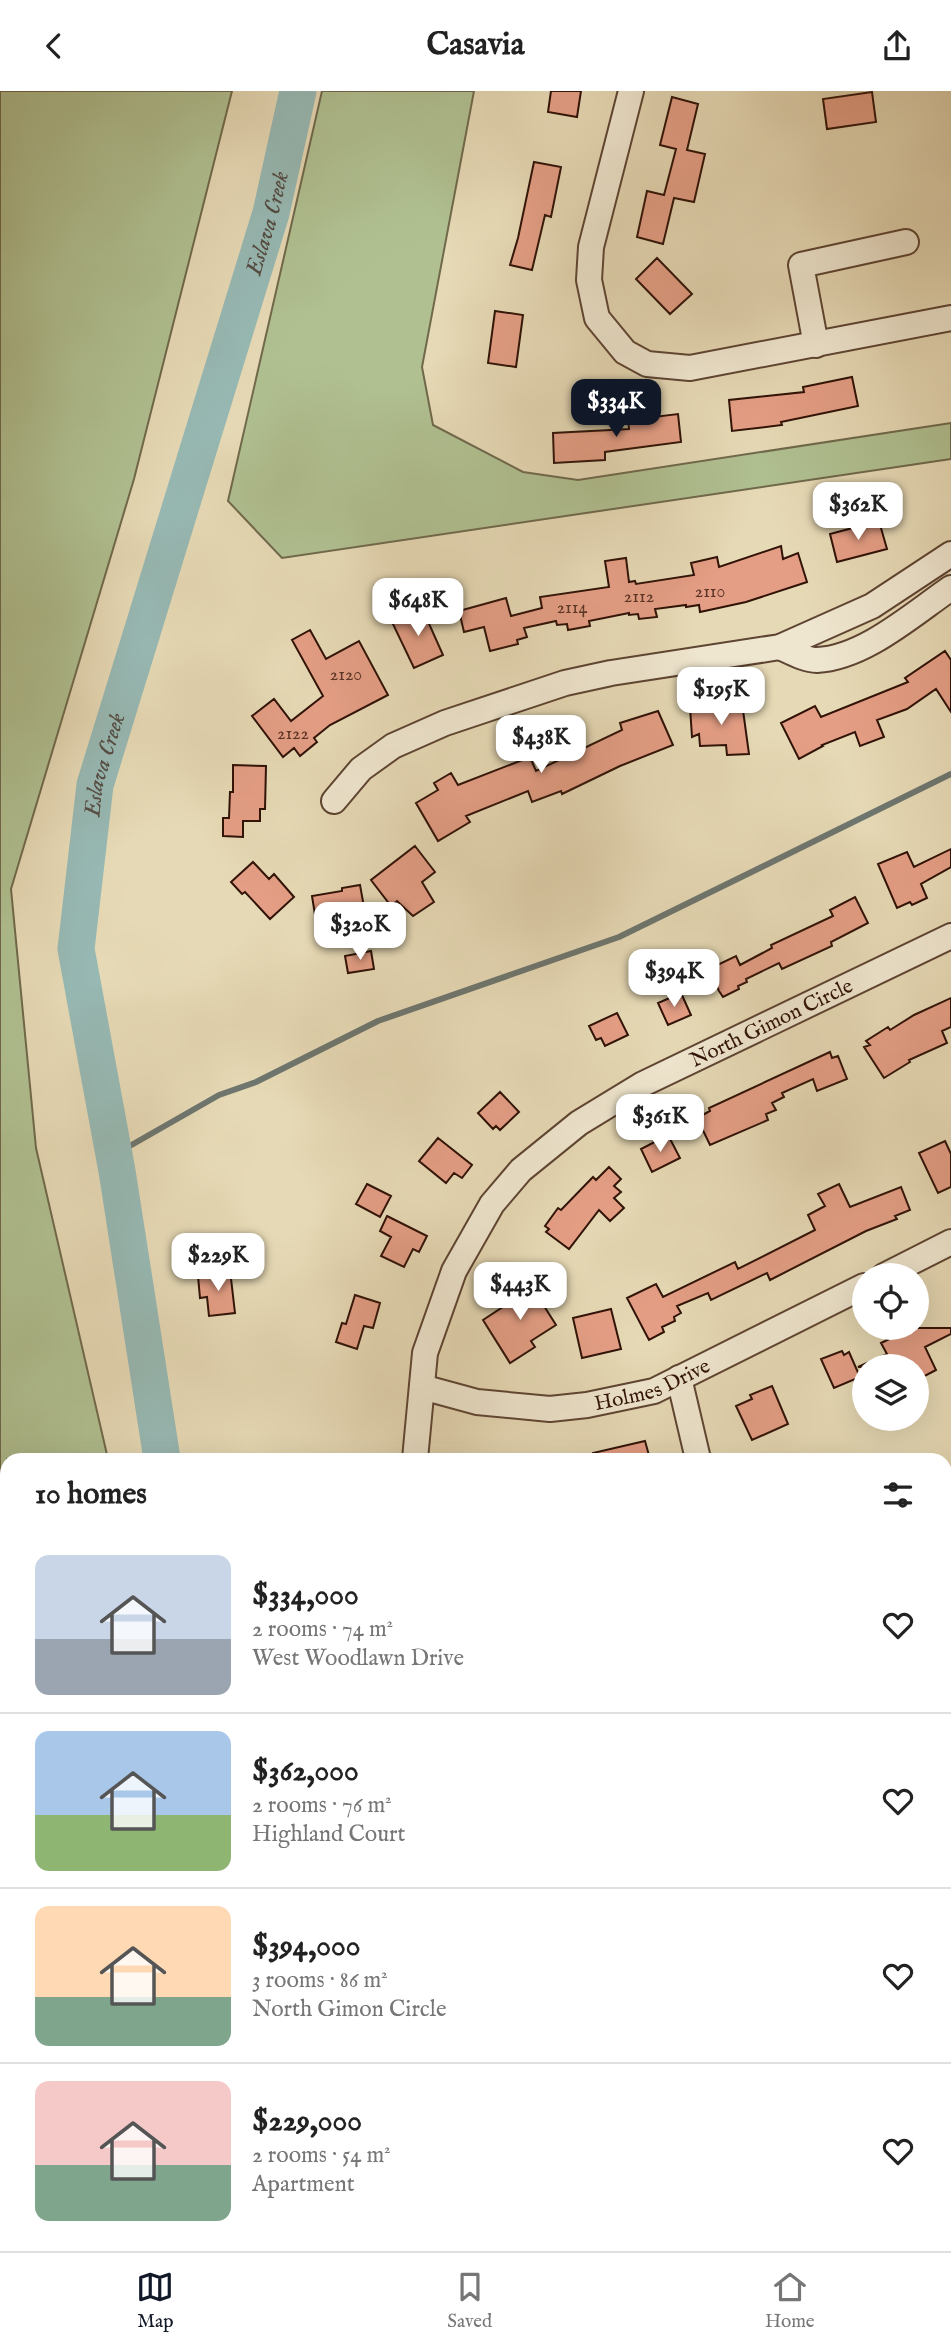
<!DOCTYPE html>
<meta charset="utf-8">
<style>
body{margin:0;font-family:"IM FELL English",serif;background:#f2f2f2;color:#222;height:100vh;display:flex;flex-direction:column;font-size:26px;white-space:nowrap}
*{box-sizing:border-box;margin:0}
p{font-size:23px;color:#767676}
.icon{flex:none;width:38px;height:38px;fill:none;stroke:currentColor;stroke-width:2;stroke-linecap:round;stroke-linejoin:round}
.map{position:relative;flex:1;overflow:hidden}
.details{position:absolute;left:0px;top:1362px;width:952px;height:800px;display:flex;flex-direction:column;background:#fff;border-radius:21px 21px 0 0;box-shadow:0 7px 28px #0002}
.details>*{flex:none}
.fabs{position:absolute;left:852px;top:1172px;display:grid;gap:14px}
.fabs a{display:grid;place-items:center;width:77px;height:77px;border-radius:50%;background:#fff;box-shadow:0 7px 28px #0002;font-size:35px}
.price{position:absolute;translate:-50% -60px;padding:0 16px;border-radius:14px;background:#fff;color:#222;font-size:23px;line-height:46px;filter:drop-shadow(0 2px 4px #0008)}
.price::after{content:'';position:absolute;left:50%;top:42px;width:21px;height:16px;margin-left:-10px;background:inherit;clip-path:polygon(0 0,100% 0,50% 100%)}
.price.active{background:#111827;color:#fff}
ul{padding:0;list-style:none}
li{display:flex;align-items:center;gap:21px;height:175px;padding:0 35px}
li+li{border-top:2px solid #e0e0e0}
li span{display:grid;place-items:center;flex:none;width:196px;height:140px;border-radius:14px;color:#555}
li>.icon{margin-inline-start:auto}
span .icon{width:84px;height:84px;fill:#fffc;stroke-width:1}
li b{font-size:30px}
h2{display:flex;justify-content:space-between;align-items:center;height:84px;padding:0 35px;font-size:30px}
header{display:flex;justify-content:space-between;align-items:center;height:91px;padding:0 35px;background:#fff;font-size:32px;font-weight:700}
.dock{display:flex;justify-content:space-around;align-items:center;height:98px;border-top:2px solid #e0e0e0;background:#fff;font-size:19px;color:#767676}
.dock a{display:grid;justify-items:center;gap:4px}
.dock .active{color:#111827}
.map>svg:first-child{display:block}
.green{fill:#b0c091;stroke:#70694c;stroke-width:2}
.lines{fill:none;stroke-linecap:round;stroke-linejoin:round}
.stream{stroke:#6e766f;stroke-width:6}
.river{stroke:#97b9b4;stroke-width:37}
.building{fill:#e49e85;stroke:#301207;stroke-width:2}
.minor-casing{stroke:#5e4432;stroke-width:28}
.minor{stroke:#efe6cf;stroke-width:24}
.labels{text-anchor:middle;stroke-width:6;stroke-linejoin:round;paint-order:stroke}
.number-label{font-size:18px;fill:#5d3526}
.street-label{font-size:21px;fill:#301207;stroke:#efe6cf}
.water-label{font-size:23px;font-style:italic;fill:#544c44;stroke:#efe6cf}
</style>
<header><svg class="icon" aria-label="back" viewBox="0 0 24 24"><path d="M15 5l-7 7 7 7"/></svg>Casavia<svg class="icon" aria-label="share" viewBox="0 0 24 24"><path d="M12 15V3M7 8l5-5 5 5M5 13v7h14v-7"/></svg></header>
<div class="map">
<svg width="951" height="2160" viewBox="0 0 951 2160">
<rect width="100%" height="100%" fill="#e6d9b5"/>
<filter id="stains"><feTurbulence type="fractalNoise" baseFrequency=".00286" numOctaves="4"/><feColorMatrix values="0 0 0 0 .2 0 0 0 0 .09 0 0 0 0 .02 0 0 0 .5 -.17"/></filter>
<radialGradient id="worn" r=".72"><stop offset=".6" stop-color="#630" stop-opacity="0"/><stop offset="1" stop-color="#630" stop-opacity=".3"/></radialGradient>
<path class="green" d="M 0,0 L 232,0 L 134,388 L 11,798 L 36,1057 L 108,1368 L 7,1368 L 7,2154 L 211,2154 L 212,2160 L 0,2160 Z
M 322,0 L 474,0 L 422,276 L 433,334 L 523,381 L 578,389 L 951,332 L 951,368 L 282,467 L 228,410 Z"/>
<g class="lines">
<path class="stream" d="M 114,1064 L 219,1004 L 256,991 L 378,930 L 619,846 L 951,683
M 945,2116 L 951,2118"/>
<g class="river">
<path id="s1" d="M 162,1368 L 117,1080 L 76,858 L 95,694 L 271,122 L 298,0"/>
<path d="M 258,2160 L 258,2154"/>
</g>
</g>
<path class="building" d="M 551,0 L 581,0 L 577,26 L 548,21 Z
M 872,1 L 876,31 L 827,38 L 823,8 Z
M 672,6 L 698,13 L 687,59 L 705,63 L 694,111 L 674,107 L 663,153 L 637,146 L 647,100 L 664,104 L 676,58 L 660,54 Z
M 534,71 L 561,76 L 551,126 L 545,124 L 532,179 L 510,174 L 518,147 Z
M 657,167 L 692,203 L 670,223 L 636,188 Z
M 495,220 L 523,224 L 516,276 L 488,272 Z
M 852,286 L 858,315 L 781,331 L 782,334 L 732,340 L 729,309 L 804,301 L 803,296 Z
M 678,323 L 681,351 L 605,361 L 605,369 L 554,372 L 553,342 L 629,338 L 628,329 Z
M 879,430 L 887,458 L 837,471 L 830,443 Z
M 781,455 L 783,468 L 798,462 L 807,491 L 746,511 L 700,521 L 699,514 L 686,516 L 686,514 L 655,518 L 657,526 L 639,528 L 638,523 L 629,524 L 629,522 L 589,530 L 590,535 L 568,539 L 567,533 L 557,534 L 556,530 L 524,537 L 527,546 L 517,549 L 518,553 L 490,560 L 484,536 L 464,541 L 459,520 L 506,507 L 511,525 L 542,517 L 540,506 L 609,496 L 605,470 L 626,467 L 629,491 L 635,490 L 636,493 L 694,484 L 691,472 L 717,466 L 719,476 Z
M 422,517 L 443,564 L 414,577 L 392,531 Z
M 310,539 L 326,568 L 359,550 L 388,604 L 330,634 L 314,647 L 317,651 L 300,665 L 294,657 L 283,666 L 252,625 L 274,608 L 291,630 L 323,605 L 292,549 Z
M 945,560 L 951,569 L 951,621 L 936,598 L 907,618 L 877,629 L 884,646 L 860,655 L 855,641 L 822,654 L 823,655 L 799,668 L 781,632 L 815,615 L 821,626 L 908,591 L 905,587 Z
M 742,612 L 749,663 L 727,664 L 726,654 L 700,655 L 699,643 L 692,646 L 690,616 Z
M 658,620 L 673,654 L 620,675 L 562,703 L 561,700 L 532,711 L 528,700 L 466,725 L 470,731 L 438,750 L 416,712 L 438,699 L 434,692 L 451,682 L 458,694 L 530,666 L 536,680 L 622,639 L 620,632 Z
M 233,674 L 266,675 L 265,718 L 260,718 L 260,730 L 243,730 L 243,746 L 223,745 L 223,727 L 229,727 L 230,701 L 233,701 Z
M 415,755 L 435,781 L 422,791 L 434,811 L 413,825 L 397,810 L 391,815 L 371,789 Z
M 951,758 L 951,776 L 921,793 L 927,807 L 912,814 L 910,811 L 897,817 L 878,773 L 907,761 L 914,776 Z
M 253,771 L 269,788 L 274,783 L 294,806 L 270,828 L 245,801 L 242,803 L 231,791 Z
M 360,794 L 366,827 L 317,836 L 312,805 L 342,800 L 342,797 Z
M 855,806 L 868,832 L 831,851 L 832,855 L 782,878 L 779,872 L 746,888 L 747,891 L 738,895 L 739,898 L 723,906 L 719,900 L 709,878 L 736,865 L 740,874 L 772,857 L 771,854 L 833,825 L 830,819 Z
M 371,860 L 374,878 L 348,882 L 345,865 Z
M 681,902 L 691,924 L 668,934 L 658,912 Z
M 951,907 L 951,936 L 942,940 L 947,952 L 909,969 L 910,971 L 884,987 L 864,956 L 870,954 L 866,950 L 888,936 L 890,939 L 914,924 Z
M 617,922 L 628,944 L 605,955 L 601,947 L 596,949 L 589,935 Z
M 830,961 L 832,967 L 838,965 L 847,988 L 817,1000 L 813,988 L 782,1002 L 784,1006 L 772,1012 L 776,1019 L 766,1023 L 768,1029 L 710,1054 L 697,1027 L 710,1020 L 709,1017 Z
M 500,1001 L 519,1021 L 500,1039 L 496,1035 L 493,1038 L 478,1022 Z
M 668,1044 L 680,1067 L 652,1081 L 641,1058 Z
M 438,1047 L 472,1074 L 462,1087 L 454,1082 L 446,1092 L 419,1070 Z
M 945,1050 L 951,1063 L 951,1096 L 938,1102 L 919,1062 Z
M 609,1076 L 621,1088 L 614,1095 L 621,1101 L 614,1107 L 624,1117 L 610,1130 L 599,1119 L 569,1158 L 546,1141 L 549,1138 L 545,1135 L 558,1117 L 561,1119 L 593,1086 L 596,1089 Z
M 367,1093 L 391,1105 L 380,1126 L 356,1113 Z
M 839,1093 L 850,1116 L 901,1096 L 910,1119 L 895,1125 L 897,1128 L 866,1140 L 770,1189 L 767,1182 L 711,1209 L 708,1202 L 677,1215 L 681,1222 L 674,1226 L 675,1230 L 662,1236 L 664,1241 L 649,1249 L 627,1207 L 656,1193 L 663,1206 L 735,1171 L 738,1178 L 815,1139 L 808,1124 L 825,1115 L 818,1103 Z
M 387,1125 L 427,1145 L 419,1161 L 413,1158 L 404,1176 L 381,1165 L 391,1146 L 380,1140 Z
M 230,1179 L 235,1222 L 209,1225 L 207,1206 L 200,1207 L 198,1185 Z
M 527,1188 L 556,1234 L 531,1250 L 535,1256 L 510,1272 L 483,1229 L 518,1206 L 512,1197 Z
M 355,1204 L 380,1212 L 373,1237 L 364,1235 L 357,1258 L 336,1251 L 342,1232 L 346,1233 Z
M 611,1218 L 621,1258 L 582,1267 L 573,1227 Z
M 912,1237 L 951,1237 L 951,1243 L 925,1256 L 936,1279 L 919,1288 L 917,1276 L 858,1276 L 887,1263 L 881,1252 Z
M 842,1260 L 844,1264 L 849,1261 L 860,1286 L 834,1297 L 821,1268 Z
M 772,1295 L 788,1333 L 752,1349 L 736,1315 L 752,1308 L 750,1304 Z
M 645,1350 L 650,1368 L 594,1368 L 593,1362 Z"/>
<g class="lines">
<g class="minor-casing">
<g id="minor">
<path d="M 631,0 L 591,156 L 589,189 L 597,227 L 625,261 L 647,273 L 690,277 L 951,227"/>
<path d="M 816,254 L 801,174 L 906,151"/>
<path d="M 780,556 C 791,561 805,569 817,569 C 864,567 913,523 951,497"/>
<path d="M 334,710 L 361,678 L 393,655 L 445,632 L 565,592 L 611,582 L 780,556 L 872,515 L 951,463"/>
<path d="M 884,1185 L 951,1151"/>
<path d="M 679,1287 L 698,1368"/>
<path id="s2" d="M 422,1296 L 477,1311 L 550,1318 L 587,1314 L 654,1300 L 864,1195"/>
<path id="s3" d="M 415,1368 L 425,1262 L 454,1180 L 492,1113 L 521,1079 L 579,1032 L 643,993 L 951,845"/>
<path d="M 945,1550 L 951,1540"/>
<path d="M 945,1623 L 951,1626"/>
<path d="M 945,1934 L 951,1936"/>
<path d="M 639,2160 L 642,2154"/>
</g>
</g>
<use href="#minor" class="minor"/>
</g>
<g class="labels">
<g class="number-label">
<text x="710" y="506">2110</text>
<text x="639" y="511">2112</text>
<text x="572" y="522">2114</text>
<text x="346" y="589">2120</text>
<text x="293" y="648">2122</text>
</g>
<g class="street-label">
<text dy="7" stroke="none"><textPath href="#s3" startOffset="607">North Gimon Circle</textPath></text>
<text dy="7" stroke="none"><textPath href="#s2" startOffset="236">Holmes Drive</textPath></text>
</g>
<g class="water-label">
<text dy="8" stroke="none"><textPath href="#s1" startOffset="1270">Eslava Creek</textPath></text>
<text dy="8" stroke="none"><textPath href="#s1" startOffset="704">Eslava Creek</textPath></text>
</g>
</g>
<rect width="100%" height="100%" filter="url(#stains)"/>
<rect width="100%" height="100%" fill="url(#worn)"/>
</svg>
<div class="fabs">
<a><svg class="icon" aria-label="locate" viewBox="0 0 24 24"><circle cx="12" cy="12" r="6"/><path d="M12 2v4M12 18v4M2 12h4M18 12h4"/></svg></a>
<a><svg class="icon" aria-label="layers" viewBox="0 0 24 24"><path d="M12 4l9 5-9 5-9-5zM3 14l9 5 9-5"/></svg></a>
</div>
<b class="price active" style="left:616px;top:348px">$334K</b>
<b class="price" style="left:858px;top:451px">$362K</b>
<b class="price" style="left:418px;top:547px">$648K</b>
<b class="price" style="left:721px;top:636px">$195K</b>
<b class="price" style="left:541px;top:684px">$438K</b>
<b class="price" style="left:360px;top:871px">$320K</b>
<b class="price" style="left:674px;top:918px">$394K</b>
<b class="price" style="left:660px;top:1063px">$361K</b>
<b class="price" style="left:218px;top:1202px">$229K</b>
<b class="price" style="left:520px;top:1231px">$443K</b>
<section class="details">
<h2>10 homes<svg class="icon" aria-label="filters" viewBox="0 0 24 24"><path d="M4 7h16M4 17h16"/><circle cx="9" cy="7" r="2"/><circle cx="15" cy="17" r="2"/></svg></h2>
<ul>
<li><span style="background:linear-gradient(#c9d6e8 60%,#9aa5b1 0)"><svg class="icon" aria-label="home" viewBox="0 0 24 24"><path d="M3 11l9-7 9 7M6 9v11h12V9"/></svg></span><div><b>$334,000</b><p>2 rooms · 74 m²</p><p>West Woodlawn Drive</p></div><svg class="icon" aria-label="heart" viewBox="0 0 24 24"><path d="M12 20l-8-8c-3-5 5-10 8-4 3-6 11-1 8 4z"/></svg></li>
<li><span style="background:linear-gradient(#a9c7e8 60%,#8fb573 0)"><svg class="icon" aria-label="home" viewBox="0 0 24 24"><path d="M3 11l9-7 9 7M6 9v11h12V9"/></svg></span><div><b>$362,000</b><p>2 rooms · 76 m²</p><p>Highland Court</p></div><svg class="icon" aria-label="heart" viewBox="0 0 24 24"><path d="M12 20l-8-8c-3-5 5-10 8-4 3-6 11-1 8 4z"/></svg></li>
<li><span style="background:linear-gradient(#ffd9b3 65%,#7fa58c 0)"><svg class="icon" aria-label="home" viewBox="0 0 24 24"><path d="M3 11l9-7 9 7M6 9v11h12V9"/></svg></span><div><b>$394,000</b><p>3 rooms · 86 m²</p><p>North Gimon Circle</p></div><svg class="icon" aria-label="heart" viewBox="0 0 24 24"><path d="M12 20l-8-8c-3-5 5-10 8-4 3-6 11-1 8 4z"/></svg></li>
<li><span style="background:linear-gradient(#f6c9c9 60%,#7fa58c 0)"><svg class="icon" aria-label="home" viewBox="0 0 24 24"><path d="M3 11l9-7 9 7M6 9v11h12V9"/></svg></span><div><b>$229,000</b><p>2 rooms · 54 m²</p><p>Apartment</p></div><svg class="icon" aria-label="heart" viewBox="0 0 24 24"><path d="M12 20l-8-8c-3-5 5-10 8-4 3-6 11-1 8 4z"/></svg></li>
</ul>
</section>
</div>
<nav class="dock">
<a class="active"><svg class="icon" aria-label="map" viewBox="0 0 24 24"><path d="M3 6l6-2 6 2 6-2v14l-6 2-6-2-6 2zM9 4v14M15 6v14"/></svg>Map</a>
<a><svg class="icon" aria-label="saved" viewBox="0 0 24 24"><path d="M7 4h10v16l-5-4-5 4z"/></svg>Saved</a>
<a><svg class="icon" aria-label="home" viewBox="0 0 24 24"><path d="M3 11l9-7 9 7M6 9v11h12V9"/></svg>Home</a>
</nav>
